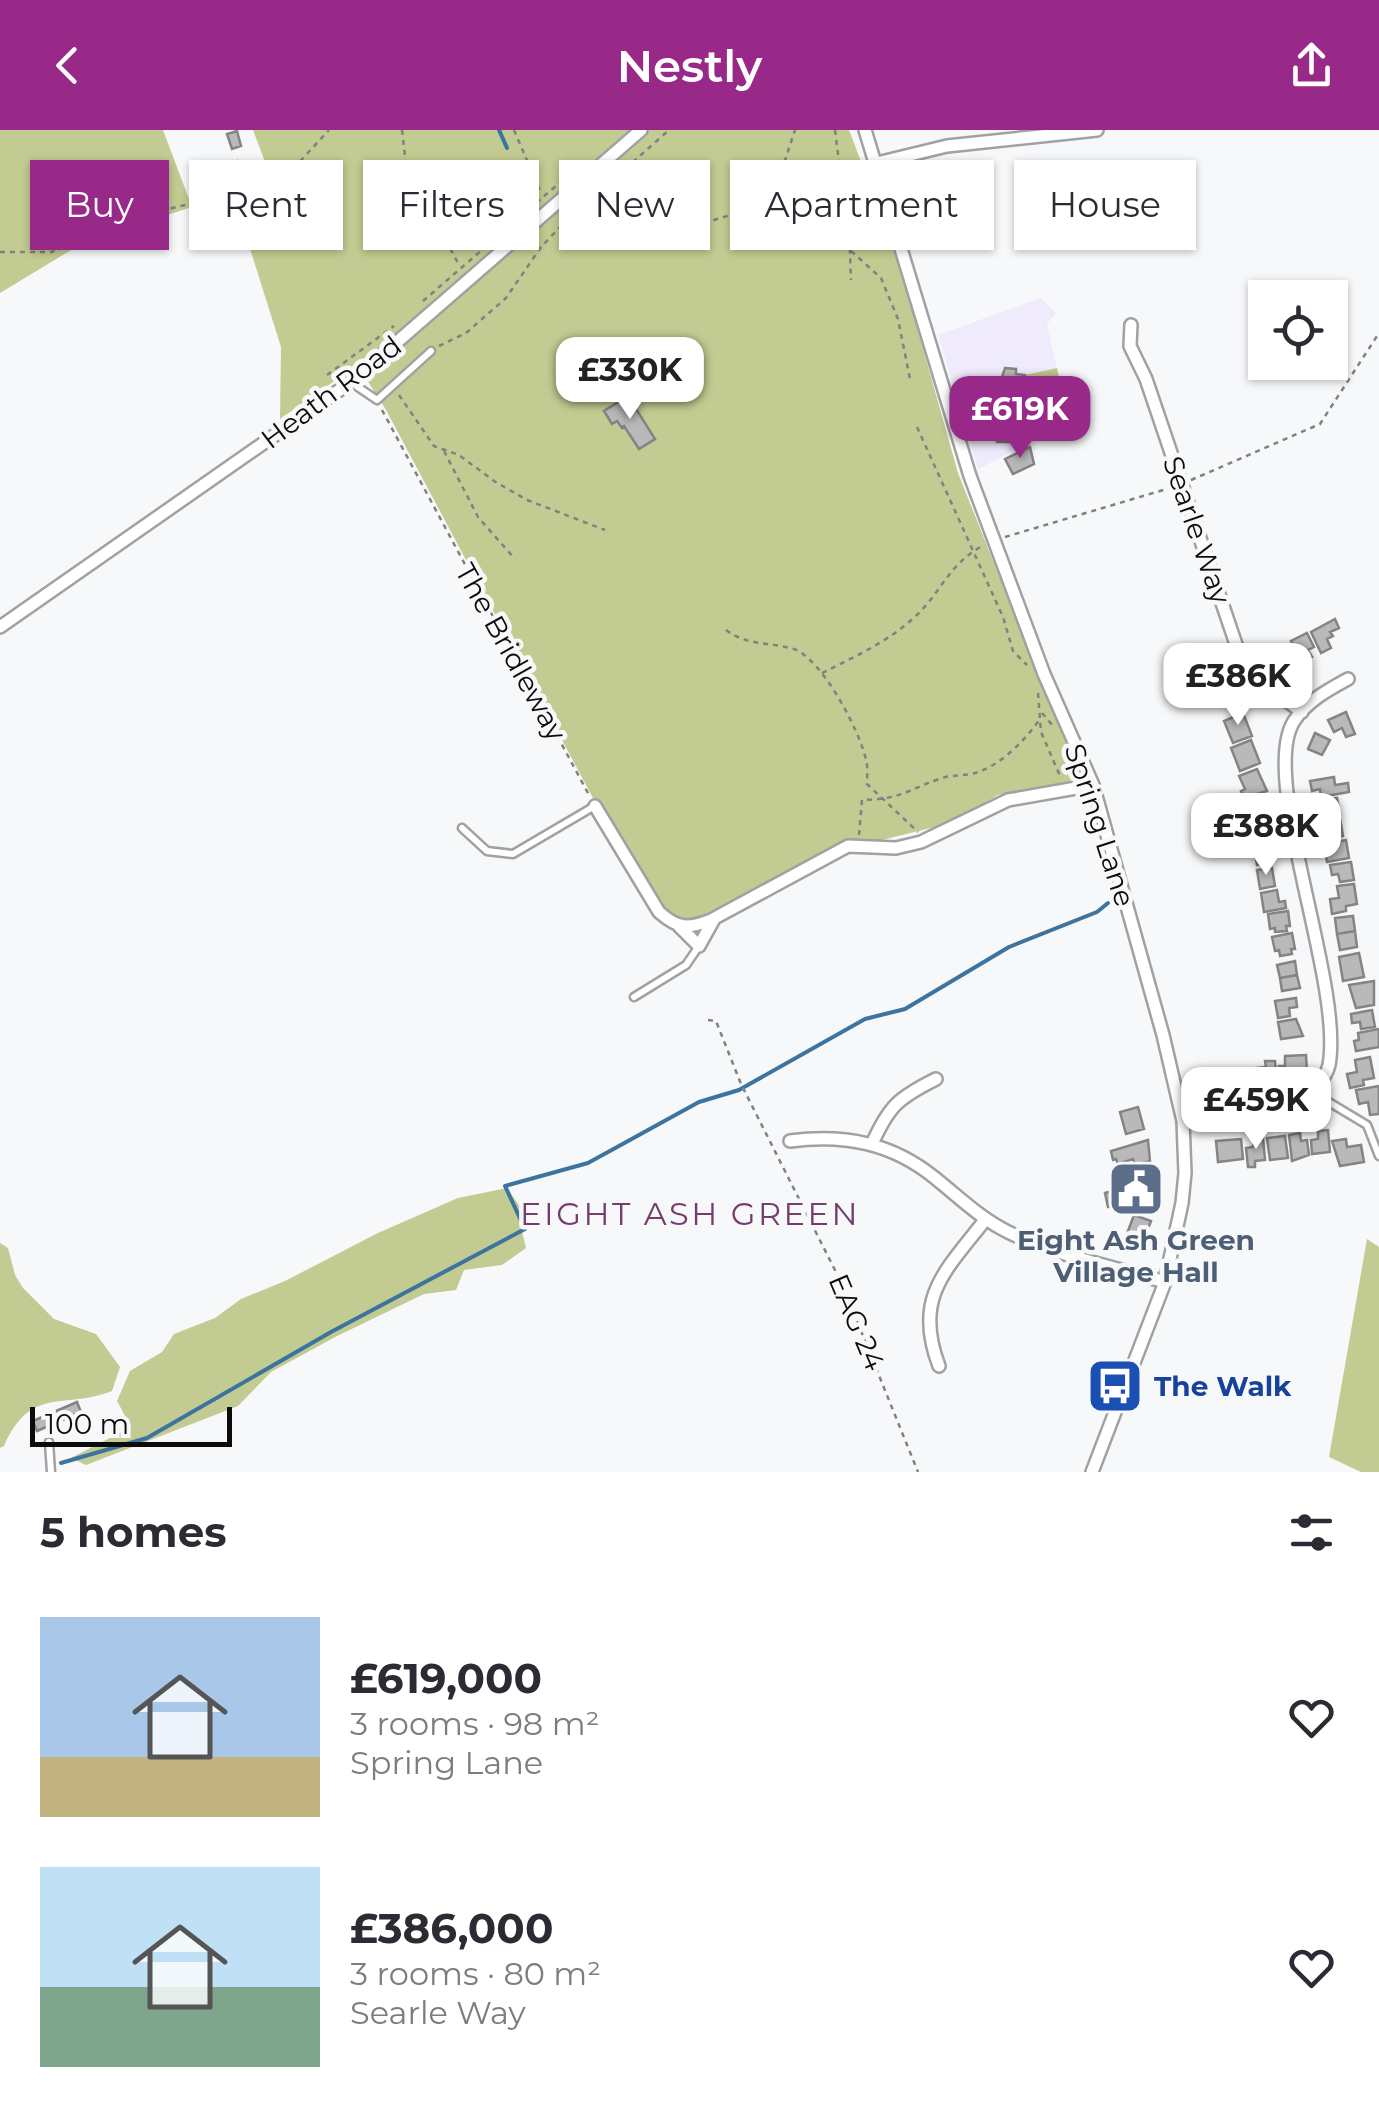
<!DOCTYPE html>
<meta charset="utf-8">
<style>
body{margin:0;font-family:Montserrat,sans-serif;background:#f2f2f3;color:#2b2b33;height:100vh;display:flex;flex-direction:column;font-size:38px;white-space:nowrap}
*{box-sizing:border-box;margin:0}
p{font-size:32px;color:#7c7c81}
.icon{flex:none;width:55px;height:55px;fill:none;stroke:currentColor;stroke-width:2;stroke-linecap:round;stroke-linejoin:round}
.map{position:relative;height:1342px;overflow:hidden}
.sheet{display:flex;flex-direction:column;background:#fff;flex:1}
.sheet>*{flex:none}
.top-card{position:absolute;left:30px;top:30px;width:1320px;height:90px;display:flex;gap:20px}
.tools{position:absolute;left:1248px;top:150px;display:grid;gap:20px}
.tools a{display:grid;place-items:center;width:100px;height:100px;border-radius:0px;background:#fff;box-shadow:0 2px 8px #0004;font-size:50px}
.scale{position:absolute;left:30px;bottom:25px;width:202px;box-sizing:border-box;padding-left:10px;border:5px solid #0c0c0d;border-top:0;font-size:28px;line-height:35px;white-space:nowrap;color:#0c0c0d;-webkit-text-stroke:8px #f7f8f9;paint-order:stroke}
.price{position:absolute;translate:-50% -85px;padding:0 22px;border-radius:20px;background:#fff;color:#222;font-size:32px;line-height:65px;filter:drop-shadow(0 2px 5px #0008)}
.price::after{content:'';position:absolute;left:50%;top:60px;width:30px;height:22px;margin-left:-15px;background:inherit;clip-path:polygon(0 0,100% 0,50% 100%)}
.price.active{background:#982989;color:#fff}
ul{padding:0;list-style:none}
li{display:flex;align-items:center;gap:30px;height:250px;padding:0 40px}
li span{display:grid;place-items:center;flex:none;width:280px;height:200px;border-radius:0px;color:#555}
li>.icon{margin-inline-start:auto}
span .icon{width:120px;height:120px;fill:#fffc;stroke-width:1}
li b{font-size:42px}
h2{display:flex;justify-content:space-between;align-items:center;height:120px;padding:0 40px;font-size:42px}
.tag{padding:0 35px;border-radius:0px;background:#fff;box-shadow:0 2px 8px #0004;font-size:35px;line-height:90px}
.tag.active{background:#982989;color:#fff}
header{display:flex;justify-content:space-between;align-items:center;height:130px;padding:0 40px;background:#982989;color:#fff;font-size:45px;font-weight:600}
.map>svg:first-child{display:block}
.commercial{fill:#f0ebfc}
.green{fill:#c2cb91}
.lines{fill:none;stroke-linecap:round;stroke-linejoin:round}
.stream{stroke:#3c749f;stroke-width:4}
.building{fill:#bab9ba;stroke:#858485;stroke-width:2.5}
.lane-casing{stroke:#a0a1a2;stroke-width:11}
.street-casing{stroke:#a0a1a2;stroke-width:16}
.path{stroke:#808182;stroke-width:2.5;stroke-dasharray:5 5;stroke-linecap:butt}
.lane{stroke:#fff;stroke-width:6}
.street{stroke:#fff;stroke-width:11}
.labels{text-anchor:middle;stroke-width:9;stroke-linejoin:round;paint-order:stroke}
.street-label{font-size:28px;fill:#0c0c0d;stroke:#f7f8f9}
.service-label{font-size:28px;font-weight:bold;fill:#4e5e75;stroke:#f7f8f9}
.transit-label{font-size:28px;font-weight:bold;fill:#164399;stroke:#f7f8f9;text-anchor:start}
.quarter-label{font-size:32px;letter-spacing:2.5px;fill:#753d6b;stroke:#f7f8f9}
</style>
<header><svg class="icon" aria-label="back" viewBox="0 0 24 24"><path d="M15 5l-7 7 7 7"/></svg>Nestly<svg class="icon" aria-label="share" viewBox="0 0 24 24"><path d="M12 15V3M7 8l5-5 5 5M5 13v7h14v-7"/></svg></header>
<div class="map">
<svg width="1379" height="1342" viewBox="0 0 1379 1342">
<rect width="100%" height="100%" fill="#f7f8f9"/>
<path class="commercial" d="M 1041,168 L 1056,183 L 1047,194 L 1069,294 L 978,339 L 938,205 Z"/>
<path class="green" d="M 0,0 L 163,0 L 192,77 L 86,111 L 0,163 Z
M 253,0 L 849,0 L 897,126 L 958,343 L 1077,641 L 1070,651 L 998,665 L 951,693 L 882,710 L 845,710 L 729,773 L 696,788 L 673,789 L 663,780 L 601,683 L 386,280 L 367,250 L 343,245 L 280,289 L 281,217 L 236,74 L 278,66 Z
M 1057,238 L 1067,284 L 1027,297 L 1022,293 L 1025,245 Z
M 507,1058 L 528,1088 L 520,1093 L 526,1118 L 502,1135 L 464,1140 L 456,1160 L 424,1164 L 337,1206 L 271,1242 L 238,1276 L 86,1335 L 71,1328 L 131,1297 L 117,1271 L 130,1241 L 162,1222 L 174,1204 L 215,1188 L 241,1169 L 285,1151 L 378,1103 L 458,1068 Z
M 1367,1109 L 1379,1117 L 1379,1342 L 1361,1342 L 1329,1327 Z
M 0,1113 L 8,1118 L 15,1145 L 23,1158 L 54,1189 L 96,1204 L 120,1237 L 112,1261 C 63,1280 31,1255 4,1316 L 0,1318 Z"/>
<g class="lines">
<path class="stream" d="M 499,0 L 507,18
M 61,1333 L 147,1308 L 331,1202 L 525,1099 L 505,1056 L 588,1033 L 699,972 L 739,960 L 865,889 L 905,879 L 1009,817 L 1097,782 L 1108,773"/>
</g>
<path class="building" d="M 237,1 L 241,16 L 232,19 L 227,4 Z
M 237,31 L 243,51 L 204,63 L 198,43 Z
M 1005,238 L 1016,239 L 1016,244 L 1025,245 L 1021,281 L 1013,280 L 1012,301 L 1017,301 L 1016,312 L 997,312 L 997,304 L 989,304 L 988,252 L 1000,253 Z
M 628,266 L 655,309 L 639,319 L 624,296 L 622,298 L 617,291 L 612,294 L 604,281 Z
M 1030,317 L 1034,334 L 1013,344 L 1005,329 Z
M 1335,489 L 1339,498 L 1330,502 L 1333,506 L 1327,509 L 1331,518 L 1321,523 L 1311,502 Z
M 1307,503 L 1314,517 L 1308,520 L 1312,527 L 1302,532 L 1291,511 Z
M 1346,582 L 1355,604 L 1346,607 L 1342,598 L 1334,602 L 1328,590 Z
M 1243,583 L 1252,606 L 1233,613 L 1224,591 Z
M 1315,603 L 1330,610 L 1322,625 L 1308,619 Z
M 1251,610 L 1260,633 L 1240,641 L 1231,618 Z
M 1257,639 L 1267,661 L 1244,668 L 1241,661 L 1245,659 L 1239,646 Z
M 1334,647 L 1335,655 L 1348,653 L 1349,662 L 1321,667 L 1320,659 L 1312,661 L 1310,651 Z
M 1337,668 L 1340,684 L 1317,689 L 1315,678 L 1324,676 L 1323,670 Z
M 1263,674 L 1269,705 L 1249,709 L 1242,678 Z
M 1340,689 L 1343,706 L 1327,709 L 1326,702 L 1319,703 L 1317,693 Z
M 1267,710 L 1271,732 L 1257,735 L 1253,712 Z
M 1346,710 L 1349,728 L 1327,732 L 1325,721 L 1332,719 L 1331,713 Z
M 1351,732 L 1354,750 L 1340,752 L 1338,744 L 1332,745 L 1330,735 Z
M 1272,738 L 1275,756 L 1260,759 L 1257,740 Z
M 1354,754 L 1357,774 L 1346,776 L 1346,781 L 1332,784 L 1330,769 L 1339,768 L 1337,756 Z
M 1277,760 L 1279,772 L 1285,771 L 1286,778 L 1264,782 L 1261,763 Z
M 1288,781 L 1290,796 L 1286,796 L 1287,801 L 1275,802 L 1275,798 L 1270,799 L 1268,784 Z
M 1353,786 L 1355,801 L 1337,804 L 1335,788 Z
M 1355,801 L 1357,817 L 1340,820 L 1337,804 Z
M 1292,803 L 1295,819 L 1291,819 L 1292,824 L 1280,826 L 1279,820 L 1275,821 L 1272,807 Z
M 1359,823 L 1364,847 L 1343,851 L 1339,827 Z
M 1295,831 L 1297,845 L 1280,848 L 1277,835 Z
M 1297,845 L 1300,858 L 1282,861 L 1280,848 Z
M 1374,851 L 1374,875 L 1356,878 L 1349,855 Z
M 1296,868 L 1297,877 L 1289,878 L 1290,886 L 1278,888 L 1275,871 Z
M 1372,880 L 1375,897 L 1361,899 L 1360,892 L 1352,893 L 1351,884 Z
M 1296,889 L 1303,906 L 1281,909 L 1278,892 Z
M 1379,899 L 1379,917 L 1356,921 L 1354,911 L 1359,910 L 1358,903 Z
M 1306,925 L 1307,942 L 1294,943 L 1294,949 L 1280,950 L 1279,936 L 1285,936 L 1285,926 Z
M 1370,927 L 1374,948 L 1363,950 L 1364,955 L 1350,958 L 1347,944 L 1357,942 L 1355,930 Z
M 1265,931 L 1275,931 L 1277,952 L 1268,952 L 1269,960 L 1258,961 L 1256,938 L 1266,937 Z
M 1379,956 L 1379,984 L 1370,985 L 1368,972 L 1359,974 L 1356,960 Z
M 1138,977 L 1144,999 L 1126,1004 L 1120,982 Z
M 1328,1000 L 1330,1022 L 1312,1024 L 1311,1010 L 1318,1009 L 1318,1001 Z
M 1300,1003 L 1301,1011 L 1307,1010 L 1309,1025 L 1292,1031 L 1289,1005 Z
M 1285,1006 L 1288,1028 L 1270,1030 L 1267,1008 Z
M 1263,1008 L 1265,1030 L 1255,1031 L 1255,1037 L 1248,1037 L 1246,1018 L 1253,1017 L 1253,1009 Z
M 1241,1009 L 1243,1029 L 1218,1032 L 1216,1011 Z
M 1346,1009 L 1347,1017 L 1361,1015 L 1364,1032 L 1340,1036 L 1332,1011 Z
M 1148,1010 L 1150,1031 L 1135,1035 L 1133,1029 L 1118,1034 L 1116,1029 L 1113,1030 L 1111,1021 Z
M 1146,1045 L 1153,1073 L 1134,1078 L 1132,1070 L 1108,1077 L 1105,1063 L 1140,1054 L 1138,1047 Z
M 1134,1085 L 1151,1091 L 1140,1120 L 1123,1114 Z
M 77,1272 L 81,1282 L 37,1301 L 33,1291 Z"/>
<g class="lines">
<g class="lane-casing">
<path id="lane" d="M 352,253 L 377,270 L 431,221
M 462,698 L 487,721 L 513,724 L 593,677
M 634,867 L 686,835 L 699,816
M 1312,962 L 1367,995 L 1379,1026
M 49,1312 L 51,1342"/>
</g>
<g class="street-casing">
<path id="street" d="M 865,0 L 970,346 L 1044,544 L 1093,655 L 1163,905 L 1183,991 L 1185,1043 L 1182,1073 L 1165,1152 L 1092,1342
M 877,33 L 947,16 L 1097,0
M 1131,195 L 1130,216 L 1146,249 L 1241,529 L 1261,552 L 1302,582
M 0,497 L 351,252 L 641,0
M 595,676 L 659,782 C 678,799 688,799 711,790 L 848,716 L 896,718 L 921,712 L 1008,670 L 1093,655
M 679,796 L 699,816 L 714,789
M 1183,991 C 1214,989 1268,990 1295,974 C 1308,966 1326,950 1329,935 C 1344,853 1258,647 1294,591 C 1307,571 1328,560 1348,549
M 790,1011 C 845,1004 892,1013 935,1048 C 960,1068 981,1089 1010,1103 C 1058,1126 1114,1137 1165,1152
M 872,1014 C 889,976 898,968 936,949
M 939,1236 C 913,1168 945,1141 985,1090"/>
</g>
<path class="path" d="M 402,0 L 406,35 L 459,135
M 514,0 L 541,63
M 835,0 L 841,48 L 848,71 L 851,150
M 772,70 L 795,0
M 571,80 L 609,102 L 676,102 L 810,60 L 862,39
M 851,121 L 881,148 L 898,189 L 910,249
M 0,122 L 52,122 L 77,104 L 107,94 L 263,56 L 293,39 L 329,0
M 423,171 L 572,42
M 439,216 L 466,203 L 506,168 L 541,117 L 561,96 L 669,0
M 327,245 L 394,196
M 399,265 L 434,316 L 459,325 L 494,351 L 527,370 L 605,400
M 382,280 L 589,665
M 917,297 L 1003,487 L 1013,521 L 1027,535
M 444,321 L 478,387 L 515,429
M 1191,350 L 1320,294 L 1379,203
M 1005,407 L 1170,358
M 726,500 C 747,516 770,512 794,519 C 822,529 860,601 866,630 C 868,637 867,646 867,654 L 918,702
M 822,543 C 856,526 890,511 918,484 C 942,460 950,433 984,415
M 1038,563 L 1041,602 L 1060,646
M 1042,583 L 1053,596
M 859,705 L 862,670 C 902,669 905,661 939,649 C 949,645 960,646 971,644 C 997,639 1025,611 1039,590
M 708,890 L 716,891 L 741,954 L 842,1154 L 918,1342"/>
<use href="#lane" class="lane"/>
<use href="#street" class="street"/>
</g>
<defs>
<g id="civic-square" transform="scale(2.875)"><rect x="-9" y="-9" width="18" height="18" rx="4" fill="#5c6f8a" stroke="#f7f8f9"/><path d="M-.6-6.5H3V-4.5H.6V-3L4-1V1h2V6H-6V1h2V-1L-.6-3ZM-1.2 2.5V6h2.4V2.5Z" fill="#fff"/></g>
<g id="bus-square" transform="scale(2.875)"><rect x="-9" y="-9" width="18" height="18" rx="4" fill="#1a4fb4" stroke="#f7f8f9"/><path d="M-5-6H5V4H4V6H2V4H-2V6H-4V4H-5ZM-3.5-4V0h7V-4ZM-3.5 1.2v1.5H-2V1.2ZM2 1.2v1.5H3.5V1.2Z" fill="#fff"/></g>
</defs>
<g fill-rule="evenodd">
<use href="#civic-square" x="1136" y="1059"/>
<use href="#bus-square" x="1115" y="1256"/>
</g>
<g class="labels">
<g class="street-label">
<text transform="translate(331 262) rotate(-37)" y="10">Heath Road</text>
<text transform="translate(1197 400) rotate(71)" y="10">Searle Way</text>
<text transform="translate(511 522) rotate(61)" y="10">The Bridleway</text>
<text transform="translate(1100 695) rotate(72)" y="10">Spring Lane</text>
<text transform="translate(857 1192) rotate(67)" y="10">EAG 24</text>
</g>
<g class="service-label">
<text x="1136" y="1120">Eight Ash Green<tspan x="1136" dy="32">Village Hall</tspan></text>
</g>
<g class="transit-label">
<text x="1154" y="1266">The Walk</text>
</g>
<g class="quarter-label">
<text x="690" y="1095">EIGHT ASH GREEN</text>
</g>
</g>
</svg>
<div class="tools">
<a><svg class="icon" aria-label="locate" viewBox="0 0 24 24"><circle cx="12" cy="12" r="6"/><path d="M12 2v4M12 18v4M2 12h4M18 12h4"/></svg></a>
</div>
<div class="scale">100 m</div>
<b class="price" style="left:630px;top:292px">£330K</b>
<b class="price active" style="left:1020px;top:331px">£619K</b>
<b class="price" style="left:1238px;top:598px">£386K</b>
<b class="price" style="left:1266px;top:748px">£388K</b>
<b class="price" style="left:1256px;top:1022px">£459K</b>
<div class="top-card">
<a class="tag active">Buy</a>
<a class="tag">Rent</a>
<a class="tag">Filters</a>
<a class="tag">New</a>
<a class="tag">Apartment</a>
<a class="tag">House</a>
</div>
</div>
<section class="sheet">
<h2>5 homes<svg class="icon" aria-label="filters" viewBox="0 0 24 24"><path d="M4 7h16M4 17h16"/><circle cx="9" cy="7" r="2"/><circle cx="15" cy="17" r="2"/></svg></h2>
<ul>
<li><span style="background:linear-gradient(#a9c7e8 70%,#c2b280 0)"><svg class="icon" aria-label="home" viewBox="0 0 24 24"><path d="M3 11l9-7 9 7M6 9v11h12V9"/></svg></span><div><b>£619,000</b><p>3 rooms · 98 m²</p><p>Spring Lane</p></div><svg class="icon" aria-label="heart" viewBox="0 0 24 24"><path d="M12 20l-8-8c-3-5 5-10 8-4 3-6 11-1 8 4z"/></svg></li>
<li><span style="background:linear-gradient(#bfe0f5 60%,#7fa58c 0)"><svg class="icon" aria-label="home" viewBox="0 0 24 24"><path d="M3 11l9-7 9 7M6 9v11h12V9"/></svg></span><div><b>£386,000</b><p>3 rooms · 80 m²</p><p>Searle Way</p></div><svg class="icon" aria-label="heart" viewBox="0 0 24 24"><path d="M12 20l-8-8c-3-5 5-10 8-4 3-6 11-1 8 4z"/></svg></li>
</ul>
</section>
